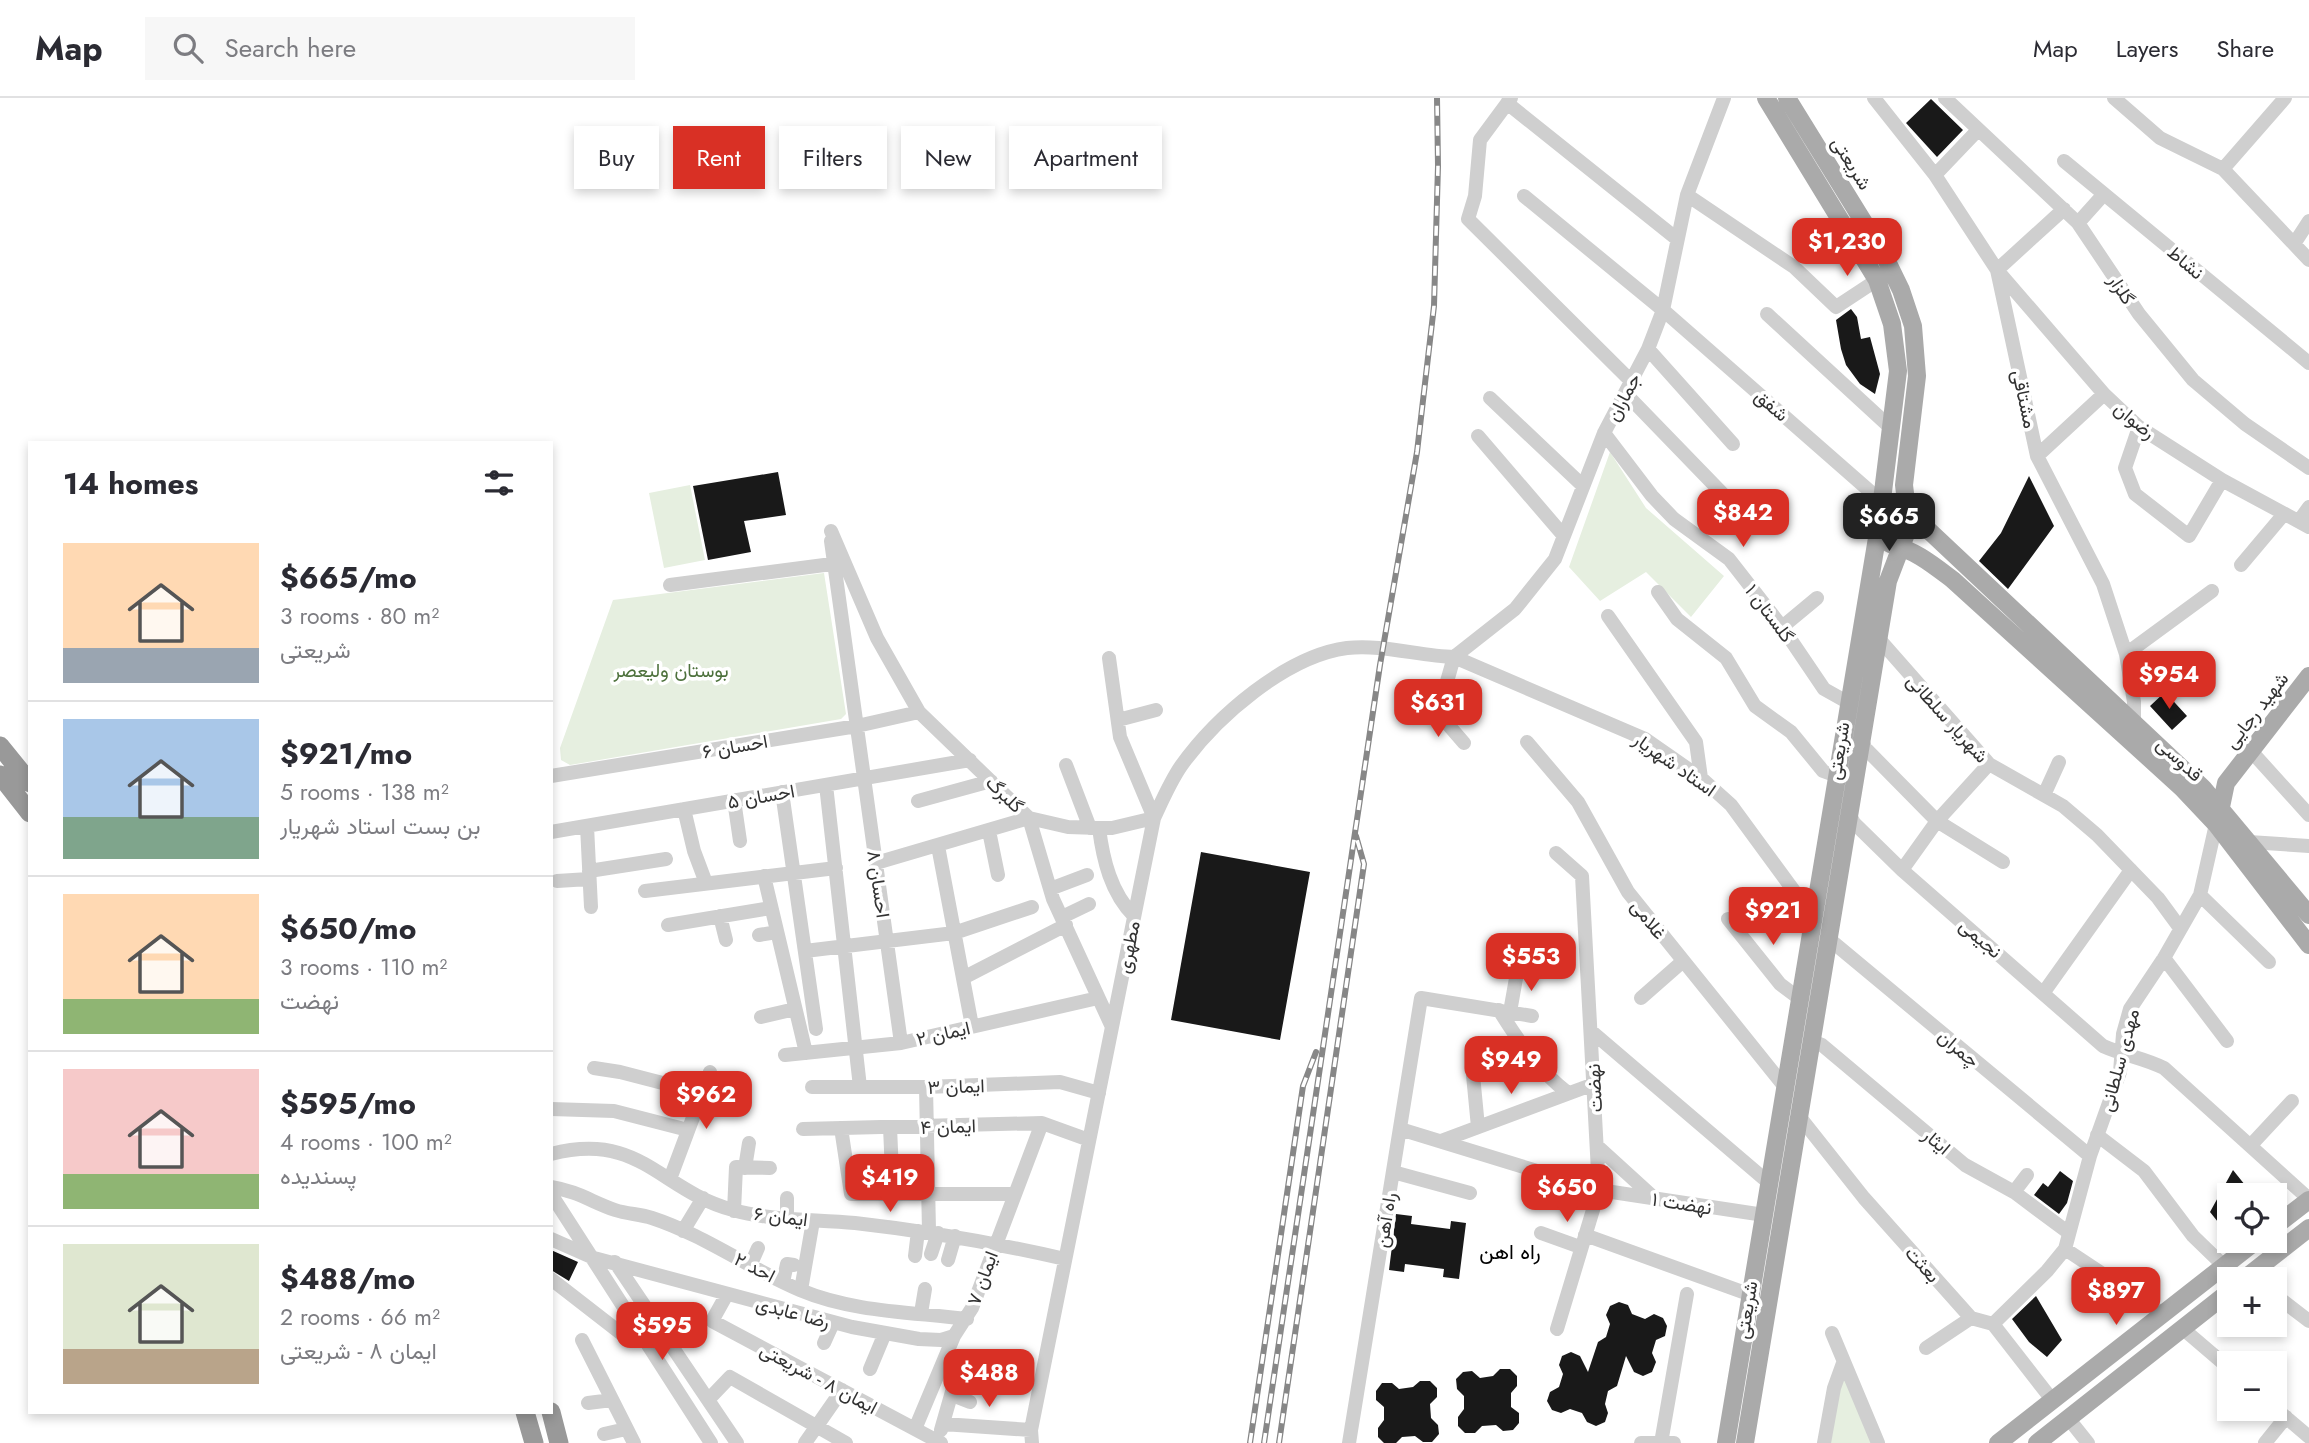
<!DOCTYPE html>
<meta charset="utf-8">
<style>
body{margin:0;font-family:Jost,Vazirmatn,sans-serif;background:#f7f7f7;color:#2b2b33;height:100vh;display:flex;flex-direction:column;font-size:26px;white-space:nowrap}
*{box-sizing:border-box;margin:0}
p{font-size:23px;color:#7c7c81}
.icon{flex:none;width:38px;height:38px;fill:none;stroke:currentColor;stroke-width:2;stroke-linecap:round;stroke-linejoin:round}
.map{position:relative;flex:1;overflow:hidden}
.details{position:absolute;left:28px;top:343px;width:525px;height:973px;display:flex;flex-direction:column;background:#fff;border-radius:0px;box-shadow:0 4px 10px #0003}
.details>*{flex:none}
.guide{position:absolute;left:574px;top:28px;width:665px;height:63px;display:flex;gap:14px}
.controls{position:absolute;left:2217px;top:1085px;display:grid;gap:14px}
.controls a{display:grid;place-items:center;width:70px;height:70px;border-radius:0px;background:#fff;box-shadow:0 4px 10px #0003;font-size:35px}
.price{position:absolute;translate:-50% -60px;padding:0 16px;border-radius:14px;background:#d93025;color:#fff;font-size:23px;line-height:46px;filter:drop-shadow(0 2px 4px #0008)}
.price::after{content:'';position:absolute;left:50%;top:42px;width:21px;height:16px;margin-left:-10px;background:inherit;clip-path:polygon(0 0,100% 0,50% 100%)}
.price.selected{background:#222;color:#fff}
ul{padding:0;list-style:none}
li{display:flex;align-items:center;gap:21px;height:175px;padding:0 35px}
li+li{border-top:2px solid #e1e1e2}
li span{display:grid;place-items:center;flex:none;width:196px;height:140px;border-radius:0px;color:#555}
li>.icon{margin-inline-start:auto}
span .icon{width:84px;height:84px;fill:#fffc;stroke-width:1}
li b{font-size:30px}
h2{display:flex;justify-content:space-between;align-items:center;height:84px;padding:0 35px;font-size:30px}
.tag{padding:0 24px;border-radius:0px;background:#fff;box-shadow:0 4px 10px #0003;font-size:24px;line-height:63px}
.tag.selected{background:#d93025;color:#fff}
header{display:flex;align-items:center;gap:42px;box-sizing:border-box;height:98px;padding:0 35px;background:#fff;border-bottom:2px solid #e1e1e2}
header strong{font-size:33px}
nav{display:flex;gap:38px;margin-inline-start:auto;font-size:24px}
.search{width:490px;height:63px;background:#f7f7f7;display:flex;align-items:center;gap:18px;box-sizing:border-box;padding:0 24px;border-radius:0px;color:#7c7c81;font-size:26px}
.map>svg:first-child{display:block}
.green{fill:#e6efe0}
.building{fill:#191919}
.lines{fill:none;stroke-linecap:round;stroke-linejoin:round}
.minor{stroke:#cfcfcf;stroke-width:14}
.major{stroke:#aaa;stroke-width:18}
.highway{stroke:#999;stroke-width:19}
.rail-casing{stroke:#878787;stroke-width:6}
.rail{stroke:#fff;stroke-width:3.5;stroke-dasharray:10;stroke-linecap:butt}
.labels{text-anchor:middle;stroke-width:7;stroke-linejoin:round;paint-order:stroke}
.street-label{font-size:19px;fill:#323232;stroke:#fff}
.park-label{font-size:19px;fill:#4d713c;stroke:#fff}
.neighbourhood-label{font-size:21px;fill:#000;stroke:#fff}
</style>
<header>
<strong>Map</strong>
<div class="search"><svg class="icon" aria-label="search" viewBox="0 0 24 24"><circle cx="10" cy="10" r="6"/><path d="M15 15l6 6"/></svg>Search here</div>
<nav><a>Map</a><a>Layers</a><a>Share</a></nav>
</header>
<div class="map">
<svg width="2309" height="1345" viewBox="0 0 2309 1345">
<rect width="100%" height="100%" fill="#fff"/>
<path class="green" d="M 1610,354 L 1646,410 L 1724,478 L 1691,519 L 1646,474 L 1600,503 L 1569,469 Z
M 690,387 L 705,462 L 664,470 L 649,395 Z
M 824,475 L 846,616 L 841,621 L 570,667 L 561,662 L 560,650 L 613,502 Z
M 1843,1276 L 1872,1345 L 1830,1345 Z"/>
<path class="building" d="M 1931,1 L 1963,32 L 1937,59 L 1906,25 Z
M 1851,211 L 1857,219 L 1861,241 L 1870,239 L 1880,276 L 1875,296 L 1860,286 L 1846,267 L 1841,251 L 1836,222 Z
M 778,374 L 786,417 L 744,423 L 751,454 L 708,462 L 693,388 Z
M 2029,378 L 2054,428 L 2008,491 L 1979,463 L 2001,435 Z
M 2165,594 L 2187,618 L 2172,632 L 2150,608 Z
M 1201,754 L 1310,774 L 1280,942 L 1171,922 Z
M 2233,1072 L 2253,1097 L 2230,1097 L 2230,1139 L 2210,1114 Z
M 2060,1073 L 2073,1083 L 2067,1105 L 2059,1116 L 2034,1097 L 2043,1085 L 2048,1089 Z
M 1396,1116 L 1412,1118 L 1411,1126 L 1450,1131 L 1451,1123 L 1466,1125 L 1459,1181 L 1443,1179 L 1444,1171 L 1405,1166 L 1404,1174 L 1389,1172 Z
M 551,1152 L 578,1164 L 569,1183 L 551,1172 Z
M 2036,1198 L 2062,1242 L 2047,1259 L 2029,1244 L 2012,1221 Z
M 1619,1204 L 1628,1207 L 1632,1216 L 1645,1221 L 1654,1216 L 1663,1220 L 1667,1228 L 1665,1238 L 1656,1242 L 1652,1255 L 1656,1264 L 1652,1274 L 1643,1278 L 1634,1274 L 1626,1258 L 1617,1288 L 1608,1293 L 1605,1306 L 1608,1315 L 1605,1324 L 1596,1328 L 1587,1324 L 1582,1315 L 1570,1311 L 1561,1315 L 1552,1312 L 1547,1303 L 1550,1294 L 1559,1289 L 1563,1276 L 1559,1267 L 1562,1258 L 1571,1254 L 1580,1258 L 1588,1274 L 1598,1244 L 1606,1239 L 1610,1226 L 1606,1217 L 1610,1208 Z
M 1500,1271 L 1510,1271 L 1517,1278 L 1517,1288 L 1511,1295 L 1511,1309 L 1519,1315 L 1519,1325 L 1513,1332 L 1503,1333 L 1496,1327 L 1482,1328 L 1475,1335 L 1465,1335 L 1458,1328 L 1458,1319 L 1464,1311 L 1464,1298 L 1457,1291 L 1456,1281 L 1463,1274 L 1472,1273 L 1480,1280 L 1493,1278 Z
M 1420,1283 L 1430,1283 L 1437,1290 L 1437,1299 L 1430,1306 L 1431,1320 L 1438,1327 L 1439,1336 L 1432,1344 L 1423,1344 L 1415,1338 L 1402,1339 L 1396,1345 L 1384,1345 L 1378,1339 L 1378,1330 L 1384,1322 L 1384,1309 L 1376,1302 L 1376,1293 L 1382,1285 L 1392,1285 L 1399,1291 L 1413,1289 Z"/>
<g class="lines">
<path class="minor" d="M 1511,0 L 1480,42 L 1475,98 L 1468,121 L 1631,283
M 1874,0 L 1935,77 L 1997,172 L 2037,358 L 2103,486 L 2126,556 L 2134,604 L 2134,624
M 1945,0 L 2078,125 L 2139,216 L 2193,282 L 2245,326 L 2309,370
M 2114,0 L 2160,40 L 2223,71 L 2309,162
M 1507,5 L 1677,141
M 2064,63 L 2309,265
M 2223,71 L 2285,0
M 1935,77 L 1978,32
M 1687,97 L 1794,169 L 1836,209 L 1877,182
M 1524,98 L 1663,212 L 1881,403
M 2064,111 L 1997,172 L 2104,296 L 2139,329 L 2222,382 L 2309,429
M 2078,125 L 2104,96
M 2294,146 L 2309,123
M 1767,216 L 1892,331
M 1648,251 L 1733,346
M 1625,295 L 1750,424
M 1490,300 L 1582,387
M 2139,329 L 2125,370 L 2135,396 L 2189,438 L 2222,382
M 1604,335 L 1652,398 L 1674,421 L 1729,461 L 1782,529 L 1824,591 L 1849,605
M 1478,338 L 1563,437
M 2037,358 L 2104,296
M 2299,423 L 2309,409
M 831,433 L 877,540 L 919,614 L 1029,720 L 1068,729 L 1099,730 L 1112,730 L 1154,720 L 1120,639 L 1109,560
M 831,443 L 901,945
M 2241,467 L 2284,416
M 670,487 L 832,466
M 1658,494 L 1677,521 L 1726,560 L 1755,608 L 1791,634 L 1823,673 L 1837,678
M 1608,518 L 1696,644 L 1701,680
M 1782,529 L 1817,500
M 1878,540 L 1989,666 L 2063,708 L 2097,737 L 2158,800 L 2180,830
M 2126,556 L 2212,493
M 1454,559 L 1515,511 L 1555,461 L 1604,335 L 1648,251 L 1663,212 L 1687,97 L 1724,0
M 1454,559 L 1438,615 L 1464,645
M 1118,622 L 1156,612
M 1862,641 L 1865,650 L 1937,723 L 2003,764
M 1527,644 L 1578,704 L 1628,794 L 1785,989
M 2251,653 L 2309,717
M 1066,667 L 1090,730
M 551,678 L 857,628 L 919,614
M 826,687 L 860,989
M 782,694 L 816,931
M 2044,697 L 2059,664
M 734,702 L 740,743
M 918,703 L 991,683
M 684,711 L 694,753 L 706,785
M 1849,716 L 1854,725 L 1902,772 L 2103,948 C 2123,957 2144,960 2164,970 L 2309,1101
M 587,728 L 591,809
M 1099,730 C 1103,762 1111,795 1134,818
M 989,733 L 998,777
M 551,734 L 970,662
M 2249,744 L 2309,748
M 938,748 L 972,928
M 1556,755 L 1582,778 L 1599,1092 L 1557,1231
M 876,765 L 1029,720 L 1053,801 L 1112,929
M 1902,772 L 1937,723 L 1989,666
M 589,773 L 666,761
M 764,778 L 806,955
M 557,783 L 589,781
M 1050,791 L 1087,777
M 645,793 L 836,770
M 2200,797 L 2269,864
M 720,818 L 726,842
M 1062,819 L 1089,806
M 1728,821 L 1780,886 L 1800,901
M 668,827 L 771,810
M 759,837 L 777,834
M 1829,841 L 2090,1058
M 805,853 L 954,835 L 1032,809
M 2164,860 L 2227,943
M 963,880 L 1066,827
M 2044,894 L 2131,772
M 1641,900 L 1682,864
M 1499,912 C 1519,944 1538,972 1568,995
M 1510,914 L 1518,869
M 761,919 L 795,911
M 1591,933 L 1769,1085
M 1812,943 L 1822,947 L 1965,1067 L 2014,1094 L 2069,1135
M 785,957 L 901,945 L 1098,900
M 594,970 L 620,974 L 709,997
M 1473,977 L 1478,1029
M 812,989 L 926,989 L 1060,984 L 1099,995
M 926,989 L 929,1133
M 551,1011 L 614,1013 L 688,1032
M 1799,1018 L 1864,1100 L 1971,1220 L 1993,1226 L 2053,1303
M 890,1029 L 893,1098
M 841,1030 L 851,1096 L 1014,1096
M 803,1031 L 1042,1025 L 1089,1042
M 1400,1031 L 1599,1092 L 1764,1117
M 2097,1037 L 2144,1073 L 2193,1138 L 2224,1168
M 1441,1043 L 1594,986
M 2251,1047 L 2292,1003
M 1597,1048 L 1653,1099
M 551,1056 C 641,1033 659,1092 733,1112 C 771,1123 815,1121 855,1125 C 926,1133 995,1145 1065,1161
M 745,1070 L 749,1045
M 1393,1074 L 1470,1095
M 670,1081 L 710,974
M 551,1089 C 577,1093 592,1104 615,1112 C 627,1116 640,1116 652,1120 C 704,1137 750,1171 800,1192 C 852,1214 912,1214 967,1221
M 2014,1094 L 2027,1077
M 551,1096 L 711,1345
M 787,1100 L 787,1119
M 734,1113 L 736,1069 L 770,1070
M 683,1133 L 703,1100
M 1541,1135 L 1580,1149
M 1585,1137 L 1751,1197
M 551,1141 L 594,1160 L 852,1229 L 919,1241 L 941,1242 L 954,1238
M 2065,1151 L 2163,1216
M 931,1156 L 938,1135
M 915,1158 L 918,1133
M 948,1162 L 955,1138
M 615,1164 L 737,1345
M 750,1168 L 758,1150
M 551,1181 L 627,1240 L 644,1239
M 783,1184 L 787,1166 L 794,1167
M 801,1192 L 813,1123
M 727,1196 L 712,1223 L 941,1345
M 2275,1197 L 2309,1223
M 921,1215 L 925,1191
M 1993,1226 L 2047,1173 L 2065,1151 L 2090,1058 L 2120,974 L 2123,936 L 2130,911 L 2164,860 L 2200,797 L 2216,726
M 2182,1230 L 2230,1271
M 1832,1235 L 1878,1345
M 582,1242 L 634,1345
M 824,1245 L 833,1225
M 1926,1250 L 1971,1220
M 870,1271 L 885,1235
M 952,1297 L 970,1304
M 708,1302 L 730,1279 L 846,1345
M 588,1305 L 612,1302
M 2275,1310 L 2309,1339
M 2068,1320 L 2088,1345
M 943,1326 L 1031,1332
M 915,1331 L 954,1238 L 972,1210 L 1042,1025
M 941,1332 L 962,1259
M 604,1336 L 626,1331
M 805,1345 L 842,1292
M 1032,1345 L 1031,1332 L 1154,720 C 1162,703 1170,684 1181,668 C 1216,619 1286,558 1347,550 C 1382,546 1419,558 1454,559 L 1645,641 L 1701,680 L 1731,707 L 1805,808 L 1815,811
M 1349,1345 L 1421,900 L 1532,918
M 1641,1345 L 1674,1345
M 1661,1345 L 1687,1196
M 1824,1345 L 1834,1290 L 1843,1265
M 2265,1345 L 2286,1319"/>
<path class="major" d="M 1908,413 L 2203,690 L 2309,817
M 1890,446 C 1915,452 1933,467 1953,482 L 2182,690 L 2216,726 L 2309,847
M 2221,709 L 2226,685 L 2309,578
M 2275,1128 L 2309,1102
M 2244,1181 L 2309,1130
M 1726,1345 L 1878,434 L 1898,273 L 1892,226 L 1877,182 L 1766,0
M 1745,1345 L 1888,483 L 1909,428 L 1904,387 L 1917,278 L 1913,228 L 1901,192 L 1884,157 L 1787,0
M 1998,1345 L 2256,1143
M 2037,1345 L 2230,1193"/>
<path class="highway" d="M 0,648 L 30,685
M 0,677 L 30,715
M 525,1314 L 534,1345
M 551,1314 L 559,1345"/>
<g class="rail-casing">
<path id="rail" d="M 1250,1345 L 1303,988 L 1316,954
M 1264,1345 L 1380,567 L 1417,354 L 1434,208 L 1438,68 L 1437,0
M 1279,1345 L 1364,766 L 1356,738"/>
</g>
<use href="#rail" class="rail"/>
</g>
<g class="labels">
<g class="street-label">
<text transform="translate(1852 65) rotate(58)" y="7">شریعتی</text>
<text transform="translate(2186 164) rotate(40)" y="7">نشاط</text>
<text transform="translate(2122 191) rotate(57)" y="7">گلزار</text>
<text transform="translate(1623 299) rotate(-62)" y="7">جماران</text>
<text transform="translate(2025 301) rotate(78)" y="7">مشتاقی</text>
<text transform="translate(1772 307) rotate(41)" y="7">شفق</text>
<text transform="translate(2135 322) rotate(39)" y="7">رضوان</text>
<text transform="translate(1770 515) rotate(53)" y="7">گلستان ۱</text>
<text transform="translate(2256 612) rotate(-52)" y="7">شهید رجایی</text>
<text transform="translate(1948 620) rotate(48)" y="7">شهریار سلطانی</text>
<text transform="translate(735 648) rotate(-10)" y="7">احسان ۶</text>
<text transform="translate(1838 653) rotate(-81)" y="7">شریعتی</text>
<text transform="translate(2180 661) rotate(43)" y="7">قدوسی</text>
<text transform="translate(1675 666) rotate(35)" y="7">استاد شهریار</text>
<text transform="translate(1005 696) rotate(44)" y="7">گلبرگ</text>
<text transform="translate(761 698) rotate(-10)" y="7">احسان ۵</text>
<text transform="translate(879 786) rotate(82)" y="7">احسان ۸</text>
<text transform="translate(1649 821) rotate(52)" y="7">غلامی</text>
<text transform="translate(1981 840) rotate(41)" y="7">نجیمی</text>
<text transform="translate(1128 849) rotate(-79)" y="7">مطهری</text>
<text transform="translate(943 935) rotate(-13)" y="7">ایمان ۲</text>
<text transform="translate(1959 950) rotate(40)" y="7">چمران</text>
<text transform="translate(2119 962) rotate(-75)" y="7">مهدی سلطانی</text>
<text transform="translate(956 988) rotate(-2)" y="7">ایمان ۳</text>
<text transform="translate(1594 990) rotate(-93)" y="7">نهضت</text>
<text transform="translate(948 1028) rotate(-2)" y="7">ایمان ۴</text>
<text transform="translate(1937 1043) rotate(40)" y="7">ایثار</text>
<text transform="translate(1682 1105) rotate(9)" y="7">نهضت ۱</text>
<text transform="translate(781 1118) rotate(7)" y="7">ایمان ۶</text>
<text transform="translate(1385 1122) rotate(-81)" y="7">راه آهن</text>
<text transform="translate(1923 1166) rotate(48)" y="7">بعثت</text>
<text transform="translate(755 1169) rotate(27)" y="7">احد ۲</text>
<text transform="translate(982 1180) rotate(-70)" y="7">ایمان ۷</text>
<text transform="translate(1746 1212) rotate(-81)" y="7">شریعتی</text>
<text transform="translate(793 1214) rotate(15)" y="7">رضا عابدی</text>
<text transform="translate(819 1280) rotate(28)" y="7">ایمان ۸ - شریعتی</text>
</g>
<g class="park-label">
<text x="671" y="579">بوستان ولیعصر</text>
</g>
<g class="neighbourhood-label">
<text x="1510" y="1161">راه اهن</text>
</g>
</g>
</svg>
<div class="controls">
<a><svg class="icon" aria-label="locate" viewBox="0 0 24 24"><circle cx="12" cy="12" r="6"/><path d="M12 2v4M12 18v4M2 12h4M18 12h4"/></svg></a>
<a>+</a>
<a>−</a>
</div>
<b class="price" style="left:1847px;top:180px">$1,230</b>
<b class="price" style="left:1743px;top:451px">$842</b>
<b class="price selected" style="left:1889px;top:455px">$665</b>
<b class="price" style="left:2169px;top:613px">$954</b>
<b class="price" style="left:1438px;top:641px">$631</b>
<b class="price" style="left:1773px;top:849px">$921</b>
<b class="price" style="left:1531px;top:895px">$553</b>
<b class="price" style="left:1511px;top:998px">$949</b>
<b class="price" style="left:706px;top:1033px">$962</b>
<b class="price" style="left:890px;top:1116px">$419</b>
<b class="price" style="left:1567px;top:1126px">$650</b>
<b class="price" style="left:2116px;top:1229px">$897</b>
<b class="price" style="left:662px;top:1264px">$595</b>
<b class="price" style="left:989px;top:1311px">$488</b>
<div class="guide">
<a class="tag">Buy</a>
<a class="tag selected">Rent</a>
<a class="tag">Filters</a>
<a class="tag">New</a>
<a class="tag">Apartment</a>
</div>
<section class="details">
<h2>14 homes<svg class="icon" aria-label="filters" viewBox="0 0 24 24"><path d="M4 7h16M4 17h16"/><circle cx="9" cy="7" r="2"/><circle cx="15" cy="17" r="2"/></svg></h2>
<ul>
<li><span style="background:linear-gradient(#ffd9b3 75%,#9aa5b1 0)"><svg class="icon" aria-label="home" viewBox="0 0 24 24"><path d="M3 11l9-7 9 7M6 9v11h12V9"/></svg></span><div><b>$665/mo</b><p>3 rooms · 80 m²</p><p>شریعتی</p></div></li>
<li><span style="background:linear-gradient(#a9c7e8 70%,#7fa58c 0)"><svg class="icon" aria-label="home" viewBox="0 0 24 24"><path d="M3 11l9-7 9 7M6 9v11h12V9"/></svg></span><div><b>$921/mo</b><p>5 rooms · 138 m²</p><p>بن بست استاد شهریار</p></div></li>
<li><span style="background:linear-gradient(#ffd9b3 75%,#8fb573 0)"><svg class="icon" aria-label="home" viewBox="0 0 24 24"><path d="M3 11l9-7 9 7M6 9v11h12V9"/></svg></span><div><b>$650/mo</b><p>3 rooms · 110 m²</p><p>نهضت</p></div></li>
<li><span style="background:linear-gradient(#f6c9c9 75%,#8fb573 0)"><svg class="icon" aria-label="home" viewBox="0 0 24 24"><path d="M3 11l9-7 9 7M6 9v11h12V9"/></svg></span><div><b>$595/mo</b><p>4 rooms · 100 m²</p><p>پسندیده</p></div></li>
<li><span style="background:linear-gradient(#dfe7d0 75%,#b9a48a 0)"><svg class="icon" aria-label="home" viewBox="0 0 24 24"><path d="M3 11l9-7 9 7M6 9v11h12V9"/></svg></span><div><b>$488/mo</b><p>2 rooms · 66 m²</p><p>ایمان ۸ - شریعتی</p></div></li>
</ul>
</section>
</div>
